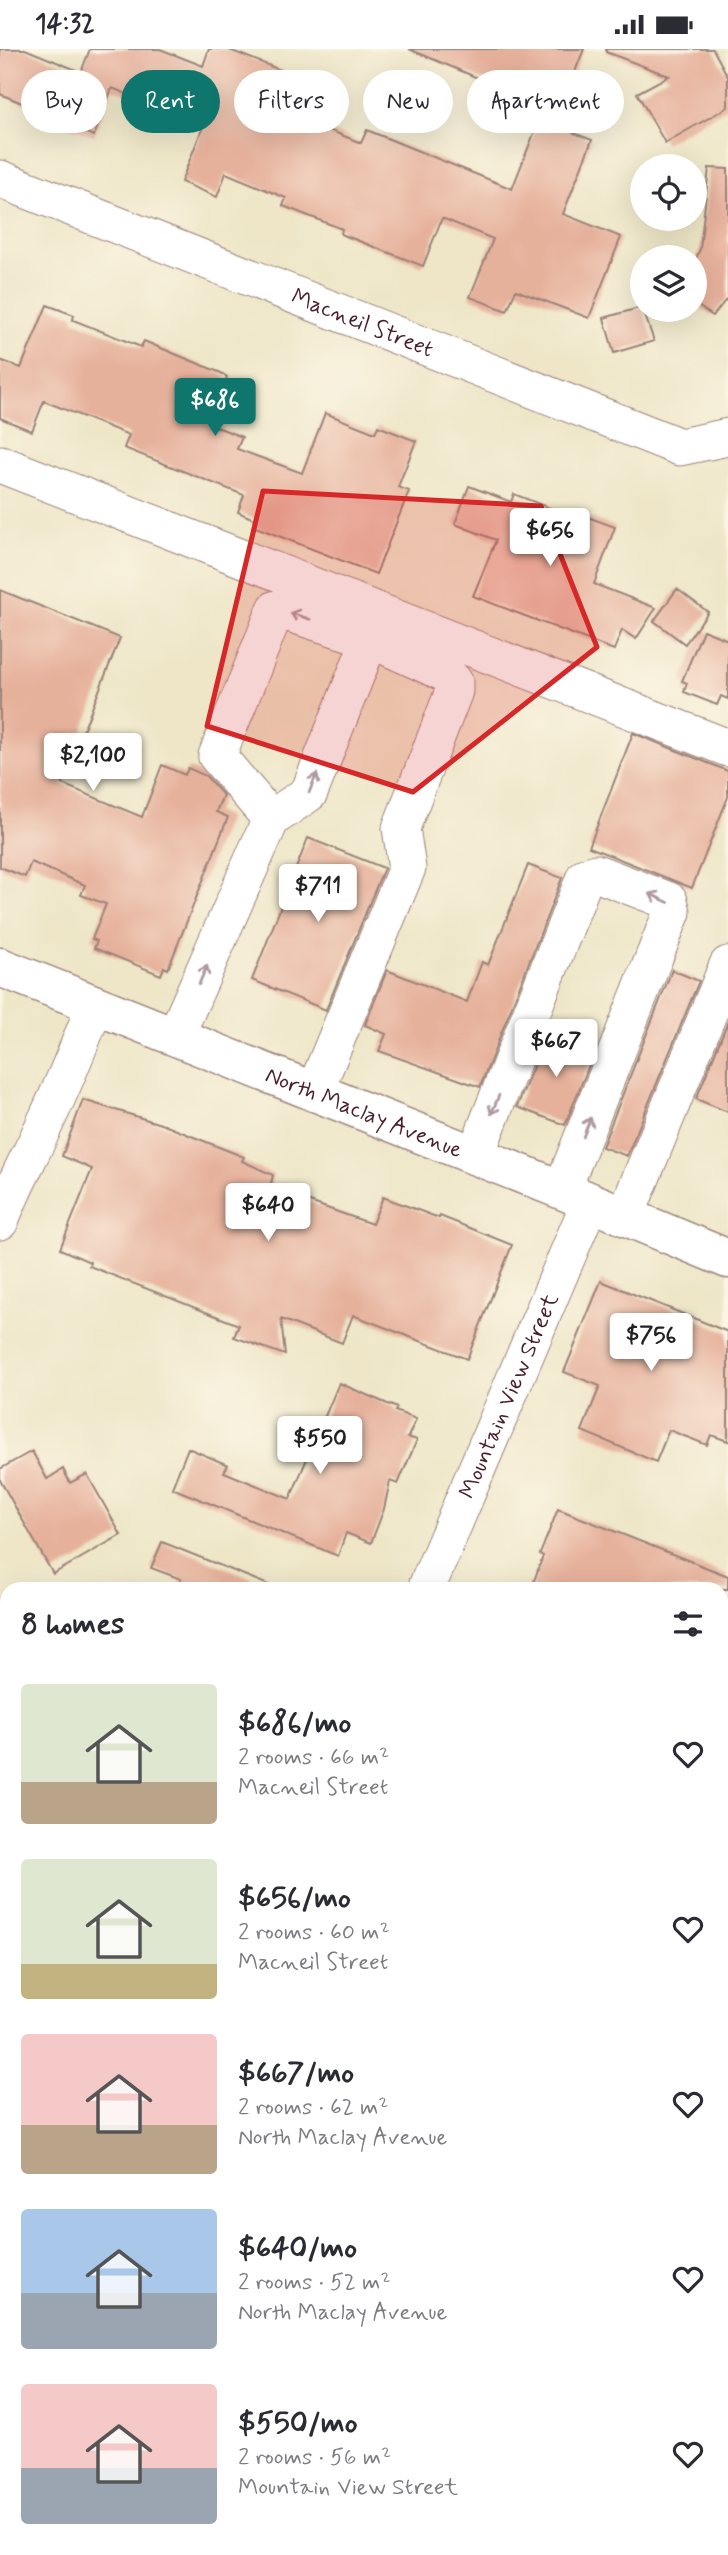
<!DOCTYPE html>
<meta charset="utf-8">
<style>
body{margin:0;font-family:Mynerve,sans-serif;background:#f2f2f3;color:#2b2b33;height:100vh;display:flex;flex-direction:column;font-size:26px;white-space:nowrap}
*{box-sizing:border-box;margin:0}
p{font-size:23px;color:#7c7c81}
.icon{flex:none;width:38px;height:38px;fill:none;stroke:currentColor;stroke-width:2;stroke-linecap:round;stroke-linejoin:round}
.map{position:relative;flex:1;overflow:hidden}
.details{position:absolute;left:0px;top:1533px;width:728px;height:973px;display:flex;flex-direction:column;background:#fff;border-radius:21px 21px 0 0;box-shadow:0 7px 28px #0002}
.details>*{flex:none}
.hud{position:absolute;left:21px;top:21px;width:686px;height:63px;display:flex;gap:14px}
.tools{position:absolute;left:630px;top:105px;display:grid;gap:14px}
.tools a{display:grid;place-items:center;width:77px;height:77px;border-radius:50%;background:#fff;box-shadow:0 7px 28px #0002;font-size:35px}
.price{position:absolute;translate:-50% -60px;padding:0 16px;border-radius:7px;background:#fff;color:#222;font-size:23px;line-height:46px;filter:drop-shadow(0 2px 4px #0008)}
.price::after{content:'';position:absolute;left:50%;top:42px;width:21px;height:16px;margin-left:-10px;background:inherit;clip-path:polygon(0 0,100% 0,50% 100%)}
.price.on{background:#0f766e;color:#fff}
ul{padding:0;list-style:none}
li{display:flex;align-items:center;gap:21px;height:175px;padding:0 21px}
li span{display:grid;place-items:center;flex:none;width:196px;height:140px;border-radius:7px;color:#555}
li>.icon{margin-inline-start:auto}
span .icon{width:84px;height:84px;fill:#fffc;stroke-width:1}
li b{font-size:30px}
h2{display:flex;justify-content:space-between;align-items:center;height:84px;padding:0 21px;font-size:30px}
.pill{padding:0 24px;border-radius:32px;background:#fff;box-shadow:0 7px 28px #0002;font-size:24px;line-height:63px}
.pill.on{background:#0f766e;color:#fff}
.status{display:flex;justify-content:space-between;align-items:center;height:49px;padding:0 35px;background:#fff;direction:ltr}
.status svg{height:19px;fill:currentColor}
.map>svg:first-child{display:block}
.building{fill:#e6b19b}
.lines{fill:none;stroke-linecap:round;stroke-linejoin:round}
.minor-casing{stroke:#9c8279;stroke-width:39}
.major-casing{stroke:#9c8279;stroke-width:41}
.minor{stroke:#fff;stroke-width:37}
.major{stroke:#fff;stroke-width:38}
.oneway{stroke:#ae9aa0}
.marked{fill:#d62828;fill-opacity:0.2;stroke:#d62828;stroke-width:5;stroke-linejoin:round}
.labels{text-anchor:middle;stroke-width:5;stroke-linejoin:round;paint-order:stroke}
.street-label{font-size:23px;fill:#4a1f2b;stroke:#fcf5e5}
</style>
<div class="status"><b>14:32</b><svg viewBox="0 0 49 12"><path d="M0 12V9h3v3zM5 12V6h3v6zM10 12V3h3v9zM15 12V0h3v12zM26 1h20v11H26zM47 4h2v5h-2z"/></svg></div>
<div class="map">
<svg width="728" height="2506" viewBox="0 0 728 2506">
<rect width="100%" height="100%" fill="#fcf5e5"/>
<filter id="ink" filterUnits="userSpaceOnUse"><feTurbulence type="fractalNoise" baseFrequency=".0143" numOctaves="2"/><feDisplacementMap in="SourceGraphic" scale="14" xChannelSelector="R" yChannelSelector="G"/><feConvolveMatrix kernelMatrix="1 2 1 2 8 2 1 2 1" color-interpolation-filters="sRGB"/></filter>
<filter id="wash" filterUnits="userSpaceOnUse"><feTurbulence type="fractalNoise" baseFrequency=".00686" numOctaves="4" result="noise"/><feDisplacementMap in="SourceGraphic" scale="28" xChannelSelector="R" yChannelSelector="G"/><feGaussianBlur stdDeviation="1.57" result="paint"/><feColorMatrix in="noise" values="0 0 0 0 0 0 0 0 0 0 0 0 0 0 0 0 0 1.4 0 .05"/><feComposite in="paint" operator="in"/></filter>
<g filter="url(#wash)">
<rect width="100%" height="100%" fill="#eee6c7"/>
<g id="blocks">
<path class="building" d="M 0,0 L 25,0 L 81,23 L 90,0 L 160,0 L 203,17 L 209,0 L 227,0 L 283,22 L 269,57 L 361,94 L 367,81 L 512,140 L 536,79 L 500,64 L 509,42 L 409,0 L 584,0 L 554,76 L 592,91 L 563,165 L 621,188 L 589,269 L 516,241 L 507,262 L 470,248 L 493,190 L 442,169 L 423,217 L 341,185 L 342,180 L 283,157 L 286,149 L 226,124 L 217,148 L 181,133 L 204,75 L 112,39 L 94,87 L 55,72 L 56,68 L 0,45 Z
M 606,0 L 713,0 L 728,28 L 728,58 L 665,94 L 637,44 L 669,27 L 606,3 Z
M 709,119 L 728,120 L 728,248 L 713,267 L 695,255 L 695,212 L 700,200 Z
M 47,256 L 74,266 L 73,271 L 141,298 L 144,292 L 221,324 L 227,328 L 209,375 L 242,388 L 237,400 L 302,424 L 325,364 L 375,384 L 378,377 L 416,392 L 398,438 L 409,442 L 376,525 L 253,477 L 256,471 L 238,463 L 244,446 L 124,399 L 129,386 L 44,352 L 32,382 L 0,369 L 0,311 L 21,319 Z
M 642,258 L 654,292 L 614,304 L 604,269 Z
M 469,437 L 511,453 L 514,445 L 575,469 L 577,464 L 615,478 L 594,535 L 656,559 L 636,590 L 622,581 L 614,601 L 473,547 L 496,491 L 455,475 Z
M 677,540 L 708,563 L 685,595 L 654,572 Z
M 0,541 L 120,589 L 62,735 L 142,768 L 162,716 L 185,726 L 188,719 L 206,727 L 223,746 L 216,763 L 228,768 L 168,920 L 164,918 L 161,926 L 94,899 L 97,892 L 92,890 L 106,855 L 81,846 L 85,836 L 31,813 L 25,828 L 0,818 Z
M 703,581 L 728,591 L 728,650 L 721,647 L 717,656 L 684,643 L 687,634 L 682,632 Z
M 633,684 L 728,722 L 728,748 L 692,839 L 589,798 Z
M 308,789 L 384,819 L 326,961 L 252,931 Z
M 528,816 L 562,829 L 480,1038 L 379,1002 L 386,985 L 365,976 L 387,921 L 467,953 L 482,913 L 488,916 Z
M 672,921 L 699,932 L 627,1107 L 602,1098 Z
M 728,972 L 728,1063 L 696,1050 Z
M 547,983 L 595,1001 L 565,1076 L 517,1058 Z
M 83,1051 L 164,1076 L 244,1108 L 242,1112 L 273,1126 L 270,1139 L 372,1175 L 383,1148 L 439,1169 L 440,1167 L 512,1196 L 467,1310 L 353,1266 L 342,1294 L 281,1270 L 285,1306 L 234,1288 L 239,1276 L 89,1217 L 90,1213 L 60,1200 L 92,1120 L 62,1107 Z
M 601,1232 L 728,1283 L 728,1392 L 711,1386 L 707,1396 L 669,1381 L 656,1413 L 582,1382 L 600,1337 L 564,1323 Z
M 339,1334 L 397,1359 L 395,1362 L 416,1370 L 408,1388 L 417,1391 L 398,1435 L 390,1432 L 384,1460 L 371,1494 L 346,1484 L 338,1507 L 172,1439 L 188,1399 L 228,1416 L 224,1423 L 290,1450 Z
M 32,1402 L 47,1430 L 63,1420 L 70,1434 L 87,1425 L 121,1486 L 53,1525 L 0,1431 L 0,1420 Z
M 558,1460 L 728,1527 L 728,1540 L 531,1540 L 543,1507 L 540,1505 Z
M 162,1493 L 276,1539 L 275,1540 L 178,1540 L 181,1530 L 151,1519 Z"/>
</g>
</g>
<g filter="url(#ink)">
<use href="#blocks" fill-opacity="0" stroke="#9c8279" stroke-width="2"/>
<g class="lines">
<g class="minor-casing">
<g id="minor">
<path id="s1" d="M 0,130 L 680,398 L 728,388"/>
<path d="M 0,415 L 728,699"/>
<path d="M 175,988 L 271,770 L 309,744 L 370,590 L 276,560 L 217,707 L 271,770"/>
<path d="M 314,1044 L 407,819 L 401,779 L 454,642 L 454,633 L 447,625 L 370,590"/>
<path d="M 475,1107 L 585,828 L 596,824 L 669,852 L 672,863 L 562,1141"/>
<path d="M 625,1168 L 728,916"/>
<path d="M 0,1172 C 13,1137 31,1106 46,1072 C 64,1034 80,995 95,956"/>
<path id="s2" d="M 426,1540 L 590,1153"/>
<path d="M 721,2121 L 728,2124"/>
<path d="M 721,2478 L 728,2481"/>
<path d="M 19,2506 L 22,2499"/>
</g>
</g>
<g class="major-casing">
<g id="major">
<path id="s3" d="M 0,918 L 562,1141 L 728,1210"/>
</g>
</g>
<use href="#minor" class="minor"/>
<use href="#major" class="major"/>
</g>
<defs><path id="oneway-shaft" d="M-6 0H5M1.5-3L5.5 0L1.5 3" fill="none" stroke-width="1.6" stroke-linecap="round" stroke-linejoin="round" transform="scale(1.75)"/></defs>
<g class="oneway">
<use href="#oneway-shaft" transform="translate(300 567) rotate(-162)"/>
<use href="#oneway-shaft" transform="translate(313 734) rotate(-68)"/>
<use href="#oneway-shaft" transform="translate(659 849) rotate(-155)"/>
<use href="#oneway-shaft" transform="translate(203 926) rotate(-66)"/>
<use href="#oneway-shaft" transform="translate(495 1056) rotate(112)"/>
<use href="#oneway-shaft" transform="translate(587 1078) rotate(-69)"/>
</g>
</g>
<path class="marked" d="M 263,442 L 541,457 L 597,598 L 413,743 L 207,677 Z"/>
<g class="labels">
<g class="street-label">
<text dy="8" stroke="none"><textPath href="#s1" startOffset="390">Macneil Street</textPath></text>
<text dy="8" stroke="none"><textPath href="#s3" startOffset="392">North Maclay Avenue</textPath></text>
<text dy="8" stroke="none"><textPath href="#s2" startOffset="210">Mountain View Street</textPath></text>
</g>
</g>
</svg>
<div class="tools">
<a><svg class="icon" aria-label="locate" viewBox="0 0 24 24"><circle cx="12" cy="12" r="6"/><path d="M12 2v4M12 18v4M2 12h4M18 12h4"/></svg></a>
<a><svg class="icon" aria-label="layers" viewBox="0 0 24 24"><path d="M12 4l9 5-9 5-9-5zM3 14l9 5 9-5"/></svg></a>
</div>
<b class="price on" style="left:215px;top:389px">$686</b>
<b class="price" style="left:550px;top:519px">$656</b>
<b class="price" style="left:93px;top:744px">$2,100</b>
<b class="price" style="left:318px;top:875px">$711</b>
<b class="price" style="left:556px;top:1030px">$667</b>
<b class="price" style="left:268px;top:1194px">$640</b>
<b class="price" style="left:651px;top:1324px">$756</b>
<b class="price" style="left:320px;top:1427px">$550</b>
<div class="hud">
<a class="pill">Buy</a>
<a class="pill on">Rent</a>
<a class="pill">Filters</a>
<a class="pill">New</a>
<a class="pill">Apartment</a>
</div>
<section class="details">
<h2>8 homes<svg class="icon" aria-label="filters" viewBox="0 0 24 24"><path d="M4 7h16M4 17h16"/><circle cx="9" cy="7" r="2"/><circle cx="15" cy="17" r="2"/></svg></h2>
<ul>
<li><span style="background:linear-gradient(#dfe7d0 70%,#b9a48a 0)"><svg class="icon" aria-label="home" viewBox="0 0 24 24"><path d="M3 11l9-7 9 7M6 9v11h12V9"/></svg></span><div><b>$686/mo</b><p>2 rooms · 66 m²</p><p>Macneil Street</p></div><svg class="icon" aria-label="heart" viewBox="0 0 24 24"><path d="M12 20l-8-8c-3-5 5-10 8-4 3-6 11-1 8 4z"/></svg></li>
<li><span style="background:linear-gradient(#dfe7d0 75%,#c2b280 0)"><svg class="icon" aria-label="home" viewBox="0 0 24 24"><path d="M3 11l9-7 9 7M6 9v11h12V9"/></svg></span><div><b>$656/mo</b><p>2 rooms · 60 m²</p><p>Macneil Street</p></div><svg class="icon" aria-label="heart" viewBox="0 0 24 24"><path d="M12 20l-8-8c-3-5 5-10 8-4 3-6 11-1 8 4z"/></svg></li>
<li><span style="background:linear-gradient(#f6c9c9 65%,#b9a48a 0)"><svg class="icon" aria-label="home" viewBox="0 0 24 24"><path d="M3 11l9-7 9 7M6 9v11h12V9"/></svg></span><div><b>$667/mo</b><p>2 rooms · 62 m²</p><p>North Maclay Avenue</p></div><svg class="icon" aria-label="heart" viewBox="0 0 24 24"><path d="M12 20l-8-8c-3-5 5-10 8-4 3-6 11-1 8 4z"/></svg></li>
<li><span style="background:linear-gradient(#a9c7e8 60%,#9aa5b1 0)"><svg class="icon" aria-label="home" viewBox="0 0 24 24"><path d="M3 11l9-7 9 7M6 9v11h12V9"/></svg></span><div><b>$640/mo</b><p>2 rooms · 52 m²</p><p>North Maclay Avenue</p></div><svg class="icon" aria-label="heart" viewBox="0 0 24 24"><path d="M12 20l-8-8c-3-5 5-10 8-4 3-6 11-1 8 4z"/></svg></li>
<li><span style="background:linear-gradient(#f6c9c9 60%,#9aa5b1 0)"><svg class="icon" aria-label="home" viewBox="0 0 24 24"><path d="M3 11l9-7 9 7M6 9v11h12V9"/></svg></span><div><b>$550/mo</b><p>2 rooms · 56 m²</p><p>Mountain View Street</p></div><svg class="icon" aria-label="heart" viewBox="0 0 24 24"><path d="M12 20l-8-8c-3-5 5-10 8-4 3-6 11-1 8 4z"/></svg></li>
</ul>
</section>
</div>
